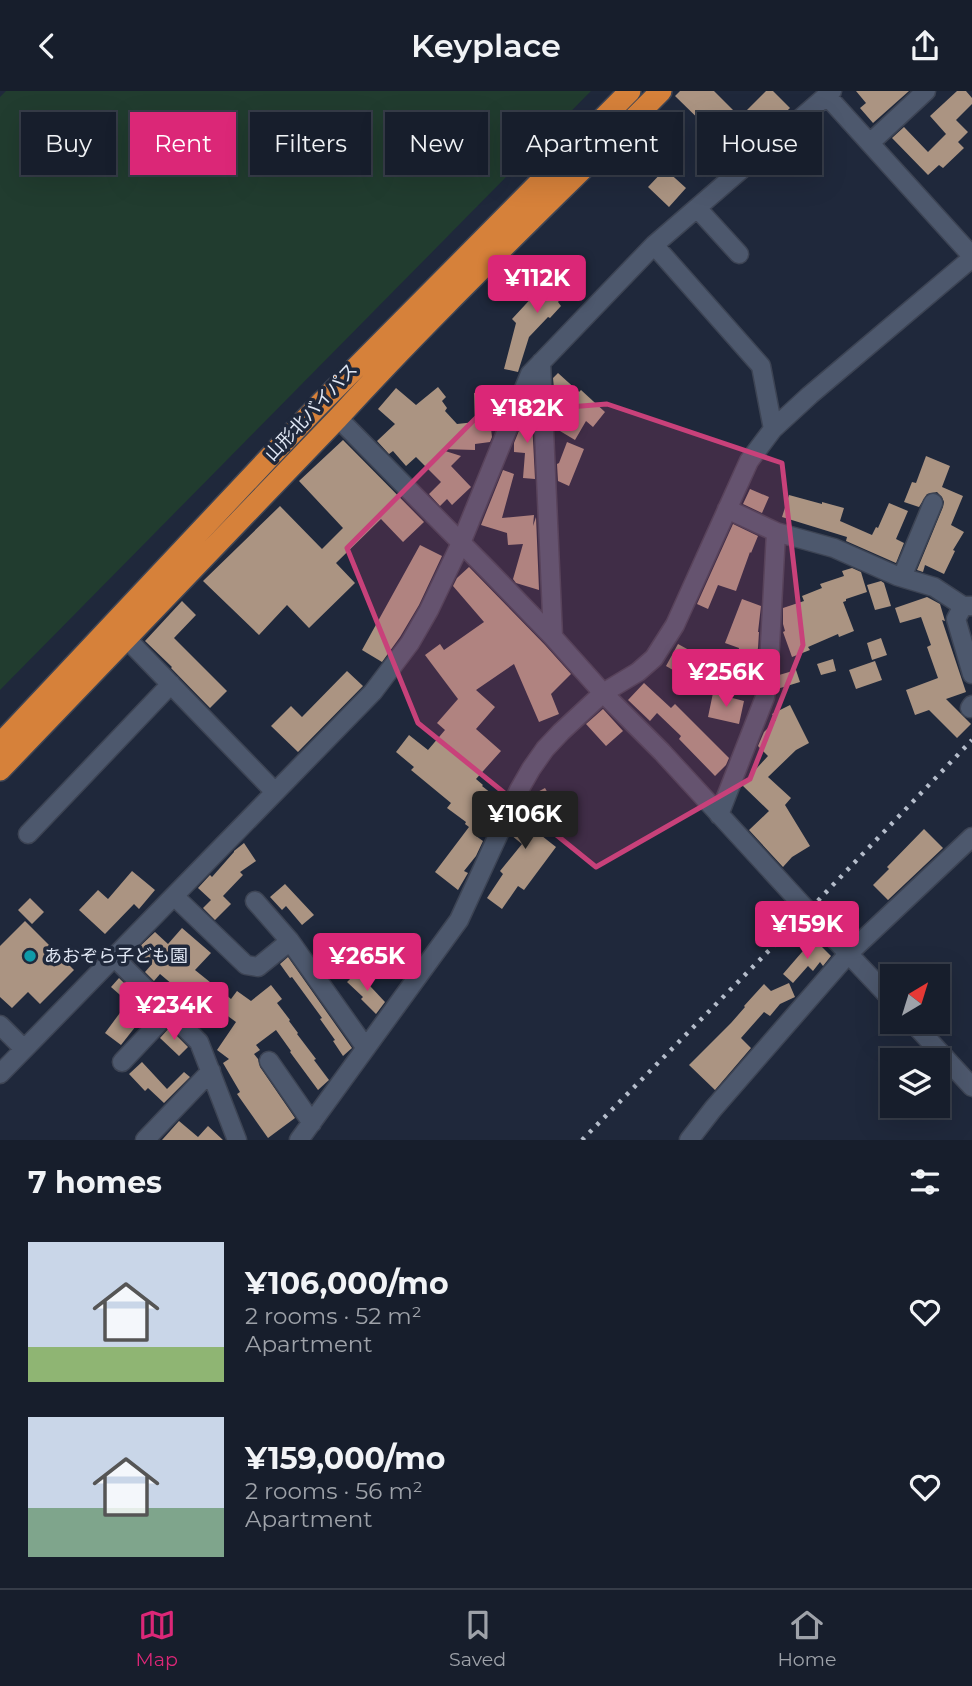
<!DOCTYPE html>
<meta charset="utf-8">
<style>
body{margin:0;font-family:Montserrat,"Noto Sans JP",sans-serif;background:#242b38;color:#f1f3f6;height:100vh;display:flex;flex-direction:column;font-size:26px;white-space:nowrap}
*{box-sizing:border-box;margin:0}
p{font-size:23px;color:#9ea2a9}
.icon{flex:none;width:38px;height:38px;fill:none;stroke:currentColor;stroke-width:2;stroke-linecap:round;stroke-linejoin:round}
.map{position:relative;height:1049px;overflow:hidden}
.drawer{display:flex;flex-direction:column;background:#171e2c;flex:1}
.drawer>*{flex:none}
.guide{position:absolute;left:21px;top:21px;width:931px;height:63px;display:flex;gap:14px}
.needle{width:46px;rotate:38deg}
.fabs{position:absolute;left:880px;top:873px;display:grid;gap:14px}
.fabs a{display:grid;place-items:center;width:70px;height:70px;border-radius:0px;background:#171e2c;box-shadow:0 7px 28px #0002,0 0 0 2px #363c48;font-size:35px}
.price{position:absolute;translate:-50% -60px;padding:0 16px;border-radius:7px;background:#db2777;color:#fff;font-size:23px;line-height:46px;filter:drop-shadow(0 2px 4px #0008)}
.price::after{content:'';position:absolute;left:50%;top:42px;width:21px;height:16px;margin-left:-10px;background:inherit;clip-path:polygon(0 0,100% 0,50% 100%)}
.price.active{background:#222;color:#fff}
ul{padding:0;list-style:none}
li{display:flex;align-items:center;gap:21px;height:175px;padding:0 28px}
li span{display:grid;place-items:center;flex:none;width:196px;height:140px;border-radius:0px;color:#555}
li>.icon{margin-inline-start:auto}
span .icon{width:84px;height:84px;fill:#fffc;stroke-width:1}
li b{font-size:30px}
h2{display:flex;justify-content:space-between;align-items:center;height:84px;padding:0 28px;font-size:30px}
.tag{padding:0 24px;border-radius:0px;background:#171e2c;box-shadow:0 7px 28px #0002,0 0 0 2px #363c48;font-size:24px;line-height:63px}
.tag.active{background:#db2777;color:#fff}
header{display:flex;justify-content:space-between;align-items:center;height:91px;padding:0 28px;background:#171e2c;font-size:32px;font-weight:600}
.menu{display:flex;justify-content:space-around;align-items:center;height:98px;border-top:2px solid #363c48;background:#171e2c;font-size:19px;color:#9ea2a9}
.menu a{display:grid;justify-items:center;gap:4px}
.menu .active{color:#db2777}
.map>svg:first-child{display:block}
.green{fill:#213c2f}
.building{fill:#ab9482}
.lines{fill:none;stroke-linecap:round;stroke-linejoin:round}
.minor-casing{stroke:#3d4454;stroke-width:21}
.highway-casing{stroke:#3d4454;stroke-width:24}
.minor{stroke:#4d586d;stroke-width:18}
.highway{stroke:#d6813a;stroke-width:21}
.rail{stroke:#b5bdcb;stroke-width:4.5;stroke-dasharray:3.5 7;stroke-linecap:butt}
.marked{fill:#c8417a;fill-opacity:0.2;stroke:#c8417a;stroke-width:5;stroke-linejoin:round}
.culture-dot{fill:#0f9aa8;stroke:#1f283b;stroke-width:2.5}
.labels{text-anchor:middle;stroke-width:7;stroke-linejoin:round;paint-order:stroke}
.street-label{font-size:18px;fill:#e0e7f4;stroke:#1f283b}
.poi-label{font-size:18px;fill:#e0e7f4;stroke:#1f283b;text-anchor:start}
</style>
<header><svg class="icon" aria-label="back" viewBox="0 0 24 24"><path d="M15 5l-7 7 7 7"/></svg>Keyplace<svg class="icon" aria-label="share" viewBox="0 0 24 24"><path d="M12 15V3M7 8l5-5 5 5M5 13v7h14v-7"/></svg></header>
<div class="map">
<svg width="972" height="1049" viewBox="0 0 972 1049">
<rect width="100%" height="100%" fill="#1f283b"/>
<path class="green" d="M 6,0 L 591,0 L 0,599 L 0,6 Z"/>
<path class="building" d="M 680,0 L 714,0 L 740,26 L 766,0 L 773,0 L 790,17 L 740,65 L 718,43 L 716,45 L 675,5 Z
M 856,0 L 909,0 L 873,32 L 860,17 L 866,12 Z
M 957,0 L 966,0 L 972,7 L 972,13 L 956,29 L 968,41 L 958,51 L 964,57 L 943,77 L 939,74 L 928,84 L 892,47 L 904,36 L 928,61 L 946,43 L 930,25 Z
M 665,78 L 686,97 L 669,116 L 648,96 Z
M 561,175 L 577,189 L 558,211 L 561,215 L 550,227 L 548,226 L 529,246 L 518,281 L 504,278 L 516,232 L 512,228 Z
M 558,282 L 579,301 L 581,299 L 605,321 L 593,336 L 586,330 L 575,349 L 555,337 L 555,322 L 563,307 L 554,298 L 553,287 Z
M 438,296 L 446,306 L 442,310 L 447,317 L 445,320 L 457,333 L 475,331 L 474,302 L 499,300 L 509,305 L 500,326 L 489,321 L 492,346 L 490,351 L 475,353 L 475,359 L 442,358 L 442,359 L 461,365 L 451,375 L 471,396 L 452,414 L 447,408 L 440,415 L 429,403 L 441,391 L 416,366 L 406,375 L 393,360 L 389,363 L 377,350 L 395,333 L 378,318 L 396,297 L 416,314 Z
M 531,310 L 535,388 L 523,387 L 525,362 L 514,361 L 514,352 Z
M 343,349 L 424,431 L 403,451 L 381,428 L 336,472 L 355,492 L 309,537 L 287,514 L 259,544 L 203,490 L 280,415 L 322,458 L 343,437 L 299,390 Z
M 567,351 L 584,358 L 569,395 L 558,390 L 557,373 L 559,372 Z
M 926,365 L 950,375 L 942,396 L 963,405 L 951,434 L 964,441 L 953,459 L 955,460 L 944,483 L 925,474 L 923,481 L 917,479 L 943,416 L 944,411 L 942,406 L 937,401 L 927,403 L 919,416 L 904,411 L 912,391 L 916,392 Z
M 503,379 L 514,383 L 502,427 L 534,424 L 533,435 L 536,426 L 539,499 L 516,492 L 513,488 L 523,453 L 508,454 L 507,442 L 481,434 Z
M 750,398 L 769,406 L 762,422 L 743,413 Z
M 789,404 L 822,413 L 822,411 L 844,417 L 840,430 L 872,444 L 876,436 L 878,437 L 889,412 L 908,420 L 896,448 L 904,452 L 896,472 L 846,450 L 847,446 L 782,426 Z
M 733,433 L 758,445 L 751,462 L 750,461 L 736,500 L 718,494 L 708,518 L 697,513 Z
M 420,454 L 442,465 L 419,514 L 400,546 L 382,571 L 362,559 Z
M 469,476 L 545,554 L 571,583 L 551,603 L 559,623 L 539,631 L 514,573 L 476,599 L 495,616 L 476,638 L 501,660 L 476,688 L 483,694 L 482,695 L 501,710 L 476,745 L 483,750 L 476,765 L 464,780 L 468,782 L 458,799 L 435,781 L 469,736 L 465,733 L 466,731 L 447,717 L 451,712 L 411,679 L 414,676 L 396,661 L 409,644 L 428,659 L 445,639 L 437,632 L 458,608 L 425,564 L 440,553 L 444,559 L 484,531 L 453,495 L 457,487 Z
M 852,477 L 861,481 L 867,501 L 846,508 L 846,510 L 843,511 L 854,540 L 839,546 L 838,543 L 808,556 L 810,559 L 792,566 L 783,541 L 785,540 L 783,533 L 783,517 L 804,510 L 802,505 L 822,497 L 820,493 L 844,485 L 842,480 Z
M 881,490 L 884,492 L 891,515 L 875,519 L 867,494 Z
M 927,506 L 940,513 L 945,530 L 942,529 L 966,601 L 946,608 L 971,633 L 957,647 L 929,619 L 915,624 L 906,599 L 938,587 L 927,556 L 931,554 L 921,526 L 900,532 L 895,517 Z
M 742,508 L 761,515 L 758,541 L 759,541 L 758,557 L 755,567 L 758,567 L 756,585 L 735,581 L 739,557 L 725,552 Z
M 182,510 L 196,524 L 174,547 L 227,600 L 210,617 L 171,577 L 172,576 L 145,550 Z
M 881,547 L 887,564 L 872,569 L 867,552 Z
M 678,553 L 700,565 L 687,587 L 666,575 Z
M 833,568 L 836,580 L 821,584 L 817,573 Z
M 875,570 L 882,589 L 856,598 L 849,579 Z
M 796,579 L 800,591 L 777,598 L 779,584 Z
M 347,580 L 363,595 L 298,661 L 271,635 L 291,615 L 302,626 Z
M 644,592 L 671,617 L 675,613 L 729,667 L 726,674 L 715,685 L 679,648 L 681,645 L 657,622 L 650,630 L 628,609 Z
M 713,602 L 744,610 L 739,633 L 708,626 Z
M 790,614 L 809,652 L 796,659 L 768,686 L 791,707 L 785,714 L 810,755 L 792,766 L 783,776 L 749,739 L 769,720 L 743,695 L 744,691 L 768,665 L 758,655 L 764,641 L 776,629 L 772,623 Z
M 603,618 L 623,640 L 606,655 L 586,633 Z
M 545,697 L 557,718 L 528,734 L 556,756 L 524,799 L 518,795 L 502,818 L 487,807 L 503,783 L 500,780 L 522,753 L 511,744 L 531,717 L 527,709 L 528,706 Z
M 924,738 L 943,757 L 888,809 L 873,794 L 889,778 L 887,776 Z
M 244,752 L 256,770 L 240,781 L 243,784 L 223,805 L 231,813 L 215,829 L 203,817 L 211,809 L 198,797 L 210,784 L 212,786 L 234,761 L 234,760 Z
M 132,780 L 155,799 L 139,818 L 134,813 L 105,843 L 79,819 L 98,799 L 108,808 Z
M 285,793 L 314,824 L 302,834 L 286,815 L 282,819 L 270,806 Z
M 30,807 L 44,821 L 32,833 L 18,819 Z
M 25,830 L 74,879 L 40,913 L 28,901 L 12,917 L 0,906 L 0,855 Z
M 182,837 L 211,862 L 195,879 L 231,908 L 237,900 L 251,910 L 271,894 L 282,908 L 277,912 L 290,929 L 289,930 L 298,942 L 297,943 L 316,968 L 314,969 L 329,989 L 318,999 L 290,961 L 291,960 L 276,939 L 256,954 L 260,959 L 254,963 L 258,968 L 260,976 L 295,1027 L 268,1047 L 237,1003 L 240,1001 L 223,972 L 229,968 L 217,959 L 236,931 L 210,912 L 207,916 L 181,897 L 179,899 L 160,883 L 154,890 L 145,881 L 152,873 L 136,859 L 155,841 L 168,853 Z
M 815,849 L 831,865 L 823,875 L 820,871 L 813,880 L 808,875 L 793,892 L 783,883 L 802,861 Z
M 288,866 L 352,957 L 343,965 L 333,950 L 335,949 L 320,928 L 322,927 L 292,886 L 290,887 L 280,873 Z
M 357,881 L 385,911 L 376,923 L 361,908 L 363,906 L 347,891 Z
M 119,887 L 153,921 L 146,929 L 143,926 L 121,954 L 105,942 L 128,911 L 111,896 Z
M 789,892 L 795,906 L 780,913 L 770,925 L 764,921 L 741,947 L 751,957 L 715,999 L 689,974 L 731,932 L 745,916 L 744,915 L 764,893 L 771,900 Z
M 169,937 L 188,956 L 179,965 L 160,947 Z
M 142,971 L 167,998 L 184,981 L 190,986 L 164,1012 L 148,997 L 145,1000 L 129,983 Z
M 179,1030 L 198,1046 L 208,1035 L 223,1049 L 162,1049 Z"/>
<g class="lines">
<g class="minor-casing">
<path id="minor" d="M 827,5 L 972,165
M 870,52 L 926,0
M 697,117 L 739,163
M 654,154 L 832,0
M 541,271 L 553,546
M 338,327 L 489,480 L 553,546 L 603,602 L 662,661 L 808,820 L 892,909
M 727,418 L 776,441 L 834,457 L 897,485 L 934,496 L 963,515 L 972,515
M 902,486 L 933,412
M 963,515 L 956,528 L 972,583
M 126,547 L 275,701
M 970,617 L 972,614
M 719,724 L 765,606 L 769,573 L 776,441
M 28,743 L 171,593
M 174,805 L 246,874 L 258,876 L 290,850
M 255,810 L 290,850 L 366,957
M 114,866 L 199,951 L 237,1049
M 912,931 L 972,996
M 0,934 L 24,958
M 269,970 L 312,1032
M 122,971 L 169,921
M 0,983 L 373,601 L 410,552 L 429,519 L 461,452 L 530,283 L 654,154 L 761,275 L 773,338
M 145,1049 L 211,980
M 299,1049 L 459,829 L 519,699 L 531,678 L 545,658 L 561,641 L 603,602 L 638,581 L 654,567 L 675,534 L 749,370 L 773,338 L 810,304 L 972,167
M 689,1049 L 713,1018 L 849,862 L 972,746"/>
</g>
<g class="highway-casing">
<path id="highway" d="M 0,653 L 315,318 L 630,0
M 0,679 L 338,327 C 441,214 553,109 661,0"/>
</g>
<use href="#minor" class="minor"/>
<use href="#highway" class="highway"/>
<path class="rail" d="M 582,1049 L 808,820 L 972,649"/>
</g>
<path class="marked" d="M 607,313 L 782,372 L 803,554 L 750,688 L 596,776 L 418,632 L 347,457 L 480,323 Z"/>
<circle class="culture-dot" cx="30" cy="865" r="7"/>
<g class="labels">
<g class="street-label">
<text transform="translate(311 321) rotate(-47)" y="6">山形北バイパス</text>
</g>
<g class="poi-label">
<text x="44" y="871">あおぞら子ども園</text>
</g>
</g>
</svg>
<div class="fabs">
<a><svg class="needle" viewBox="-14 -14 28 28"><path d="M0-13l5 13h-10z" fill="#e53935"/><path d="M0 13l5-13h-10z" fill="#9ea2a9"/></svg></a>
<a><svg class="icon" aria-label="layers" viewBox="0 0 24 24"><path d="M12 4l9 5-9 5-9-5zM3 14l9 5 9-5"/></svg></a>
</div>
<b class="price" style="left:537px;top:224px">¥112K</b>
<b class="price" style="left:527px;top:354px">¥182K</b>
<b class="price" style="left:726px;top:618px">¥256K</b>
<b class="price active" style="left:525px;top:760px">¥106K</b>
<b class="price" style="left:807px;top:870px">¥159K</b>
<b class="price" style="left:367px;top:902px">¥265K</b>
<b class="price" style="left:174px;top:951px">¥234K</b>
<div class="guide">
<a class="tag">Buy</a>
<a class="tag active">Rent</a>
<a class="tag">Filters</a>
<a class="tag">New</a>
<a class="tag">Apartment</a>
<a class="tag">House</a>
</div>
</div>
<section class="drawer">
<h2>7 homes<svg class="icon" aria-label="filters" viewBox="0 0 24 24"><path d="M4 7h16M4 17h16"/><circle cx="9" cy="7" r="2"/><circle cx="15" cy="17" r="2"/></svg></h2>
<ul>
<li><span style="background:linear-gradient(#c9d6e8 75%,#8fb573 0)"><svg class="icon" aria-label="home" viewBox="0 0 24 24"><path d="M3 11l9-7 9 7M6 9v11h12V9"/></svg></span><div><b>¥106,000/mo</b><p>2 rooms · 52 m²</p><p>Apartment</p></div><svg class="icon" aria-label="heart" viewBox="0 0 24 24"><path d="M12 20l-8-8c-3-5 5-10 8-4 3-6 11-1 8 4z"/></svg></li>
<li><span style="background:linear-gradient(#c9d6e8 65%,#7fa58c 0)"><svg class="icon" aria-label="home" viewBox="0 0 24 24"><path d="M3 11l9-7 9 7M6 9v11h12V9"/></svg></span><div><b>¥159,000/mo</b><p>2 rooms · 56 m²</p><p>Apartment</p></div><svg class="icon" aria-label="heart" viewBox="0 0 24 24"><path d="M12 20l-8-8c-3-5 5-10 8-4 3-6 11-1 8 4z"/></svg></li>
</ul>
</section>
<nav class="menu">
<a class="active"><svg class="icon" aria-label="map" viewBox="0 0 24 24"><path d="M3 6l6-2 6 2 6-2v14l-6 2-6-2-6 2zM9 4v14M15 6v14"/></svg>Map</a>
<a><svg class="icon" aria-label="saved" viewBox="0 0 24 24"><path d="M7 4h10v16l-5-4-5 4z"/></svg>Saved</a>
<a><svg class="icon" aria-label="home" viewBox="0 0 24 24"><path d="M3 11l9-7 9 7M6 9v11h12V9"/></svg>Home</a>
</nav>
